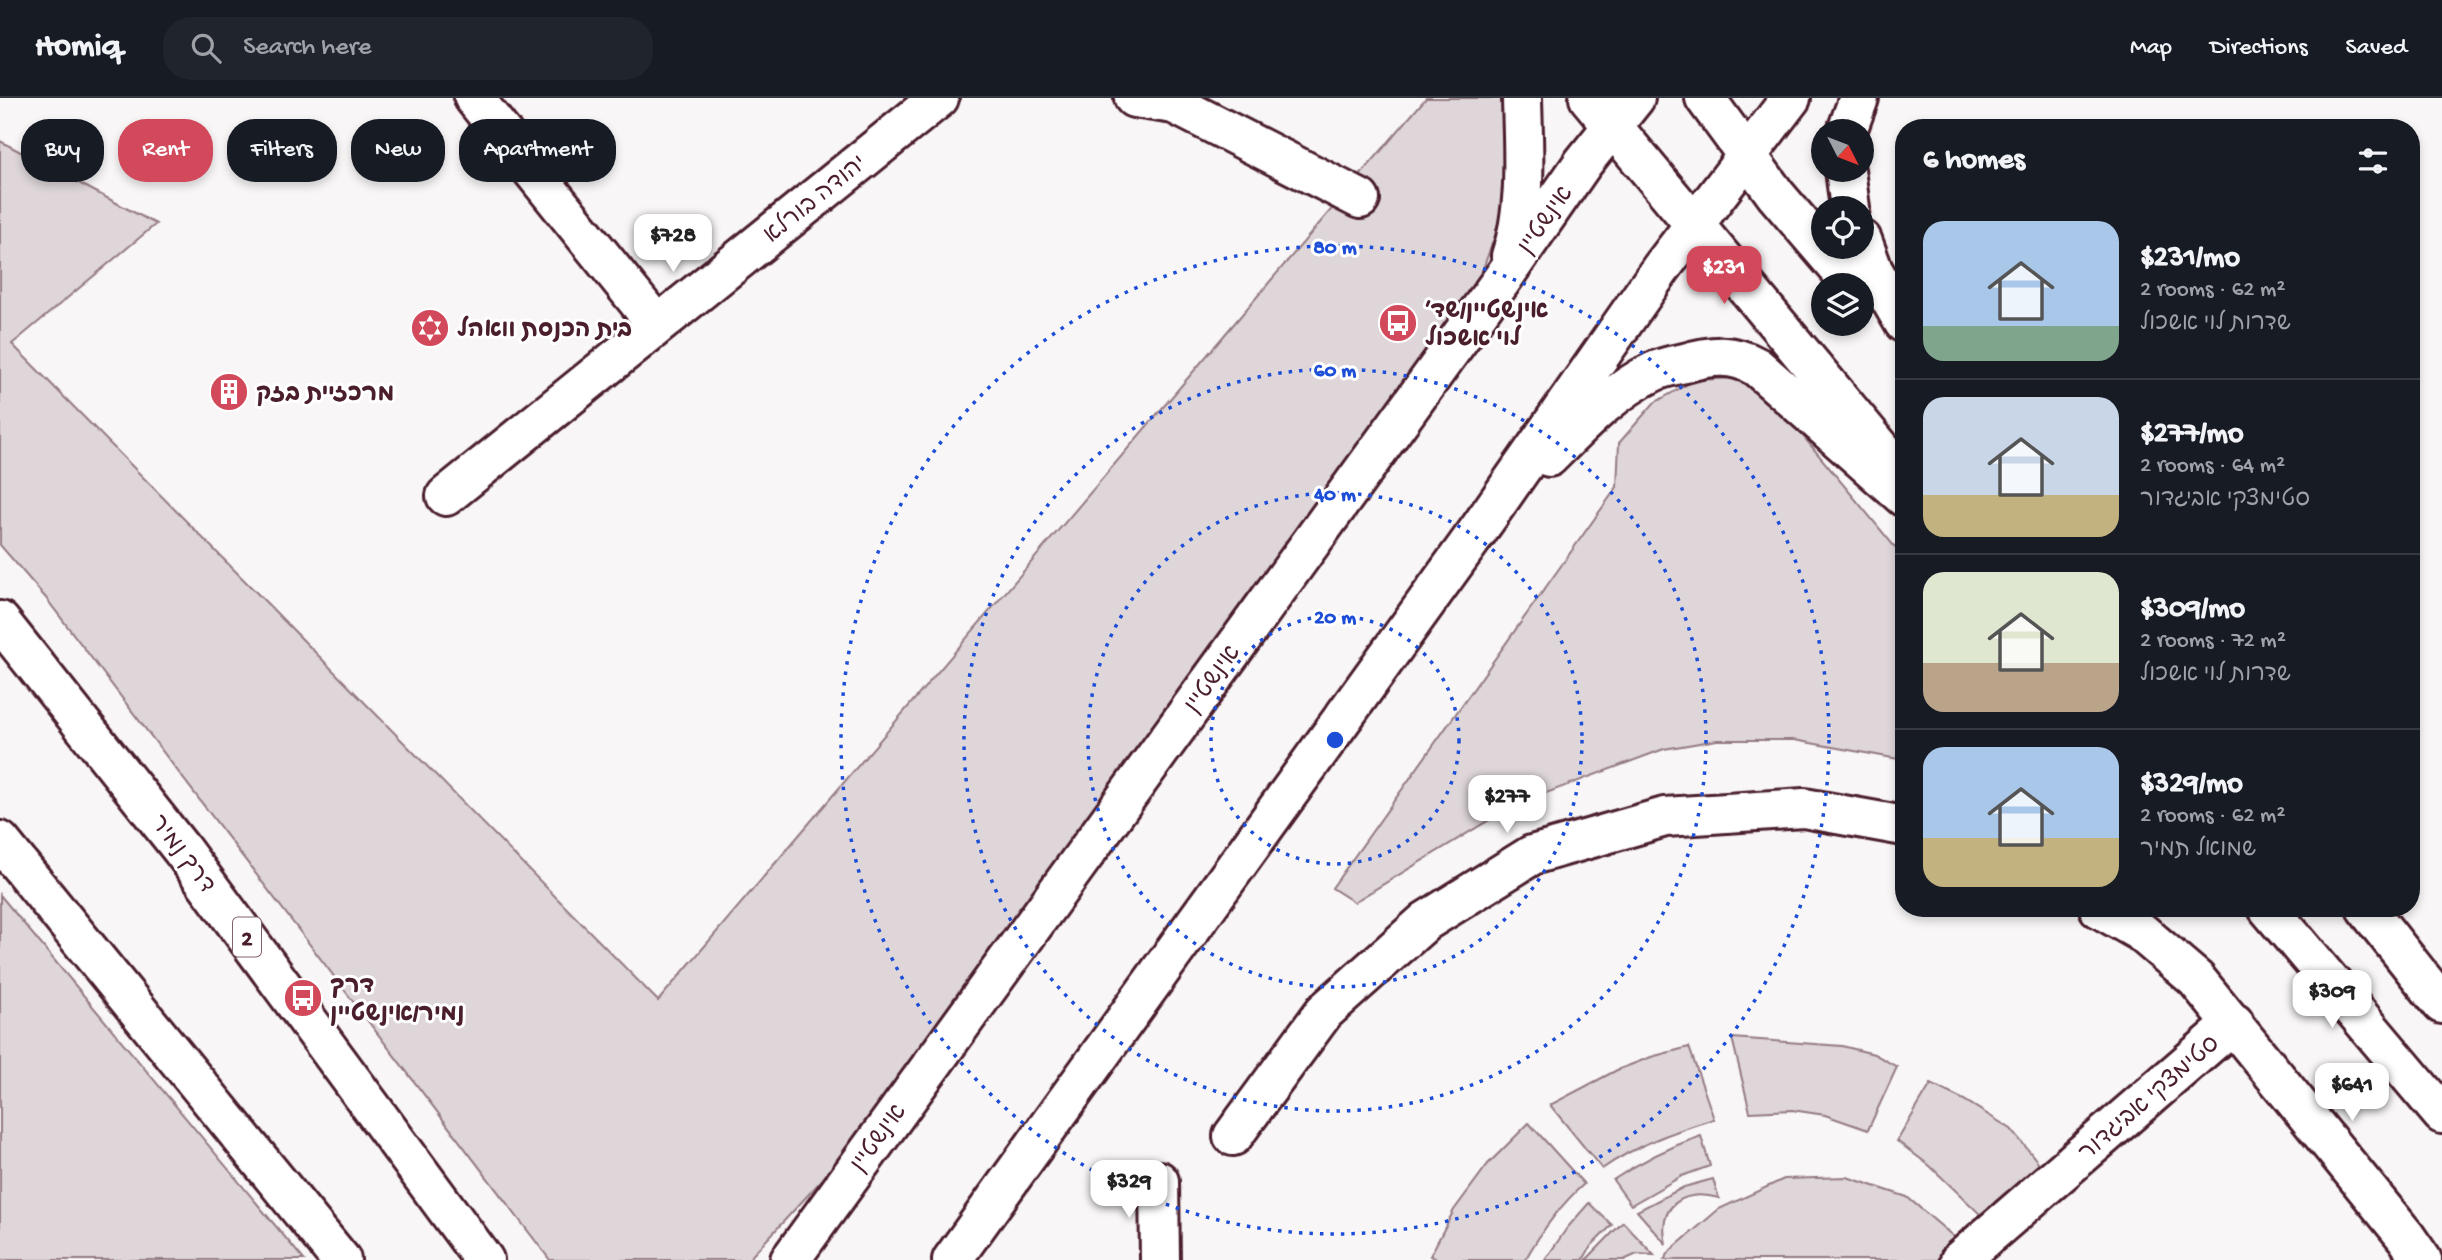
<!DOCTYPE html>
<meta charset="utf-8">
<style>
body{margin:0;font-family:"Gochi Hand","Playpen Sans Hebrew",sans-serif;background:#20242c;color:#f1f3f6;height:100vh;display:flex;flex-direction:column;font-size:26px;white-space:nowrap}
*{box-sizing:border-box;margin:0}
p{font-size:23px;color:#9ea1a6}
.icon{flex:none;width:38px;height:38px;fill:none;stroke:currentColor;stroke-width:2;stroke-linecap:round;stroke-linejoin:round}
.map{position:relative;flex:1;overflow:hidden}
.details{position:absolute;left:1895px;top:21px;width:525px;height:798px;display:flex;flex-direction:column;background:#171b24;border-radius:28px;box-shadow:0 4px 10px #0003}
.details>*{flex:none}
.banner{position:absolute;left:21px;top:21px;width:665px;height:63px;display:flex;gap:14px}
.needle{width:46px;rotate:132deg}
.buttons{position:absolute;left:1811px;top:21px;display:grid;gap:14px}
.buttons a{display:grid;place-items:center;width:63px;height:63px;border-radius:50%;background:#171b24;box-shadow:0 4px 10px #0003;font-size:35px}
.price{position:absolute;translate:-50% -60px;padding:0 16px;border-radius:14px;background:#fff;color:#222;font-size:23px;line-height:46px;filter:drop-shadow(0 2px 4px #0008)}
.price::after{content:'';position:absolute;left:50%;top:42px;width:21px;height:16px;margin-left:-10px;background:inherit;clip-path:polygon(0 0,100% 0,50% 100%)}
.price.on{background:#d1495b;color:#fff}
ul{padding:0;list-style:none}
li{display:flex;align-items:center;gap:21px;height:175px;padding:0 28px}
li+li{border-top:2px solid #363941}
li span{display:grid;place-items:center;flex:none;width:196px;height:140px;border-radius:21px;color:#555}
li>.icon{margin-inline-start:auto}
span .icon{width:84px;height:84px;fill:#fffc;stroke-width:1}
li b{font-size:30px}
h2{display:flex;justify-content:space-between;align-items:center;height:84px;padding:0 28px;font-size:30px}
.tag{padding:0 24px;border-radius:28px;background:#171b24;box-shadow:0 4px 10px #0003;font-size:24px;line-height:63px}
.tag.on{background:#d1495b;color:#fff}
header{display:flex;align-items:center;gap:42px;box-sizing:border-box;height:98px;padding:0 35px;background:#171b24;border-bottom:2px solid #363941}
header strong{font-size:33px}
nav{display:flex;gap:38px;margin-inline-start:auto;font-size:24px}
.search{width:490px;height:63px;background:#20242c;display:flex;align-items:center;gap:18px;box-sizing:border-box;padding:0 24px;border-radius:28px;color:#9ea1a6;font-size:26px}
.map>svg:first-child{display:block}
.green{fill:#ded6d9;stroke:#947a82;stroke-width:2}
.lines{fill:none;stroke-linecap:round;stroke-linejoin:round}
.minor-casing{stroke:#4a1f2b;stroke-width:44}
.highway-casing{stroke:#4a1f2b;stroke-width:44}
.minor{stroke:#fff;stroke-width:38}
.highway{stroke:#fff;stroke-width:38}
.ring{fill:none;stroke:#1d4ed8;stroke-width:3.5;stroke-dasharray:3.5 7}
.labels{text-anchor:middle;stroke-width:6;stroke-linejoin:round;paint-order:stroke}
.shield{fill:#fff;stroke:#80626b;stroke-width:2}
.shield-label{font-size:23px;font-weight:bold;fill:#4a1f2b}
.street-label{font-size:24px;fill:#4a1f2b;stroke:#fff}
.poi-label{font-size:24px;font-weight:bold;fill:#4a1f2b;stroke:#fff;text-anchor:start}
.centre{fill:#1d4ed8;stroke:#fff;stroke-width:3.5}
.ring-label{font-size:21px;text-anchor:middle;font-weight:bold;fill:#1d4ed8;stroke:#fff;stroke-width:6;stroke-linejoin:round;paint-order:stroke}
</style>
<header>
<strong>Homiq</strong>
<div class="search"><svg class="icon" aria-label="search" viewBox="0 0 24 24"><circle cx="10" cy="10" r="6"/><path d="M15 15l6 6"/></svg>Search here</div>
<nav><a>Map</a><a>Directions</a><a>Saved</a></nav>
</header>
<div class="map">
<svg width="2442" height="1162" viewBox="0 0 2442 1162">
<rect width="100%" height="100%" fill="#f8f6f7"/>
<filter id="ink" filterUnits="userSpaceOnUse"><feTurbulence type="fractalNoise" baseFrequency=".0143" numOctaves="2"/><feDisplacementMap in="SourceGraphic" scale="14" xChannelSelector="R" yChannelSelector="G"/><feConvolveMatrix kernelMatrix="1 2 1 2 8 2 1 2 1" color-interpolation-filters="sRGB"/></filter>
<g filter="url(#ink)">
<path class="green" d="M 1426,0 L 1510,0 L 1506,87 L 1496,135 L 1477,187 L 831,1072 L 748,1162 L 550,1162 L 45,499 L 0,447 L 0,43 L 156,126 L 12,246 L 658,903 Z
M 1739,280 L 1774,303 L 1904,460 L 1904,662 L 1794,642 L 1717,642 L 1664,651 L 1514,707 L 1354,804 L 1332,790 L 1617,389 L 1619,345 L 1654,305 L 1695,282 Z
M 0,797 L 304,1162 L 0,1162 Z
M 1732,940 L 1842,948 L 1874,956 L 1897,969 L 1868,1032 L 1825,1017 L 1792,1012 L 1750,1014 Z
M 1689,949 L 1714,1021 C 1675,1033 1636,1047 1602,1071 L 1550,1007 L 1617,972 L 1651,959 Z
M 1931,986 L 1964,1002 L 2011,1031 L 2043,1070 L 1984,1120 L 1930,1068 L 1897,1043 Z
M 1529,1025 L 1584,1086 C 1559,1108 1541,1134 1525,1162 L 1440,1162 L 1430,1158 L 1454,1112 L 1488,1066 Z
M 1701,1038 L 1710,1068 L 1682,1078 L 1631,1107 L 1613,1082 C 1641,1063 1669,1049 1701,1038 Z
M 1847,1079 L 1907,1099 L 1961,1145 L 1942,1162 L 1664,1162 L 1671,1152 L 1719,1111 L 1784,1081 Z
M 1713,1081 L 1719,1100 C 1684,1091 1657,1106 1666,1146 L 1637,1113 L 1684,1089 Z
M 1589,1105 L 1612,1127 L 1591,1148 L 1583,1162 L 1545,1162 L 1567,1130 Z
M 1623,1124 L 1654,1157 L 1637,1156 L 1624,1162 L 1586,1162 Z"/>
<g class="lines">
<g class="minor-casing">
<path id="minor" d="M 474,0 L 657,227
M 1134,0 L 1174,6 L 1360,101
M 1589,0 L 1888,359
M 1705,0 L 1776,97 L 1853,187
M 1847,33 L 1859,0
M 1845,72 L 1850,110
M 1862,142 L 1873,172 L 1904,225
M 1511,158 C 1528,109 1523,51 1522,0
M 1549,359 C 1580,328 1613,293 1653,274 C 1663,269 1674,267 1685,265 C 1711,257 1733,255 1757,269 L 1904,399
M 446,398 L 939,0
M 2099,810 L 2141,834 L 2196,881 L 2406,1139 L 2422,1162
M 2268,810 L 2442,1016
M 2366,810 L 2442,906
M 1233,1038 L 1324,914 L 1426,823 L 1532,757 L 1665,719 L 1804,710 L 1904,728
M 1159,1083 L 1160,1162
M 790,1162 L 1501,183 L 1583,65 L 1635,0
M 952,1162 L 1477,434 L 1662,169 L 1791,0
M 1960,1162 L 2234,925"/>
</g>
<g class="highway-casing">
<path id="highway" d="M 0,523 L 182,752 L 484,1162
M 0,743 L 341,1162"/>
</g>
<use href="#minor" class="minor"/>
<use href="#highway" class="highway"/>
</g>
</g>
<g class="ring">
<circle cx="1335" cy="642" r="124"/>
<circle cx="1335" cy="642" r="247"/>
<circle cx="1335" cy="642" r="371"/>
<circle cx="1335" cy="642" r="494"/>
</g>
<defs>
<g id="bus-disc" transform="scale(2.0125)"><circle r="9.5" fill="#d1495b" stroke="#fff"/><path d="M-5-6H5V4H4V6H2V4H-2V6H-4V4H-5ZM-3.5-4V0h7V-4ZM-3.5 1.2v1.5H-2V1.2ZM2 1.2v1.5H3.5V1.2Z" fill="#fff"/></g>
<g id="synagogue-disc" transform="scale(2.0125)"><circle r="9.5" fill="#d1495b" stroke="#fff"/><path d="M0-6.5L5.6 3.2H-5.6ZM0 6.5L5.6-3.2H-5.6Z" fill="#fff"/></g>
<g id="building-disc" transform="scale(2.0125)"><circle r="9.5" fill="#d1495b" stroke="#fff"/><path d="M-4-6H4V6H1V3H-1V6H-4ZM-2.5-4.3h1.7v1.8h-1.7ZM.8-4.3h1.7v1.8H.8ZM-2.5-1h1.7V.8h-1.7ZM.8-1h1.7V.8H.8Z" fill="#fff"/></g>
</defs>
<g fill-rule="evenodd">
<use href="#bus-disc" x="1398" y="225"/>
<use href="#synagogue-disc" x="430" y="230"/>
<use href="#building-disc" x="229" y="294"/>
<use href="#bus-disc" x="303" y="900"/>
</g>
<g class="labels">
<rect class="shield" x="233" y="819.5" width="28" height="39" rx="5"/>
<g class="shield-label">
<text x="247" y="847">2</text>
</g>
<g class="street-label">
<text transform="translate(814 100) rotate(-39)" y="8">יהודה בורלא</text>
<text transform="translate(1544 121) rotate(-55)" y="8">אינשטיין</text>
<text transform="translate(1211 580) rotate(-54)" y="8">אינשטיין</text>
<text transform="translate(184 755) rotate(53)" y="8">דרך נמיר</text>
<text transform="translate(2148 999) rotate(-41)" y="8">סטימצקי אביגדור</text>
<text transform="translate(877 1039) rotate(-54)" y="8">אינשטיין</text>
</g>
<g class="poi-label">
<text x="1425" y="219">אינשטיין/שד׳<tspan x="1425" dy="28">לוי אשכול</tspan></text>
<text x="457" y="238">בית הכנסת וואהל</text>
<text x="256" y="302">מרכזיית בזק</text>
<text x="330" y="894">דרך<tspan x="330" dy="28">נמיר/אינשטיין</tspan></text>
</g>
</g>
<circle cx="1335" cy="642" r="10" class="centre"/>
<g class="ring-label">
<text x="1335" y="155">80 m</text>
<text x="1335" y="278">60 m</text>
<text x="1335" y="402">40 m</text>
<text x="1335" y="525">20 m</text>
</g>
</svg>
<div class="buttons">
<a><svg class="needle" viewBox="-14 -14 28 28"><path d="M0-13l5 13h-10z" fill="#e53935"/><path d="M0 13l5-13h-10z" fill="#9ea1a6"/></svg></a>
<a><svg class="icon" aria-label="locate" viewBox="0 0 24 24"><circle cx="12" cy="12" r="6"/><path d="M12 2v4M12 18v4M2 12h4M18 12h4"/></svg></a>
<a><svg class="icon" aria-label="layers" viewBox="0 0 24 24"><path d="M12 4l9 5-9 5-9-5zM3 14l9 5 9-5"/></svg></a>
</div>
<b class="price" style="left:673px;top:176px">$728</b>
<b class="price on" style="left:1724px;top:208px">$231</b>
<b class="price" style="left:1507px;top:737px">$277</b>
<b class="price" style="left:2332px;top:932px">$309</b>
<b class="price" style="left:2352px;top:1025px">$641</b>
<b class="price" style="left:1129px;top:1122px">$329</b>
<div class="banner">
<a class="tag">Buy</a>
<a class="tag on">Rent</a>
<a class="tag">Filters</a>
<a class="tag">New</a>
<a class="tag">Apartment</a>
</div>
<section class="details">
<h2>6 homes<svg class="icon" aria-label="filters" viewBox="0 0 24 24"><path d="M4 7h16M4 17h16"/><circle cx="9" cy="7" r="2"/><circle cx="15" cy="17" r="2"/></svg></h2>
<ul>
<li><span style="background:linear-gradient(#a9c7e8 75%,#7fa58c 0)"><svg class="icon" aria-label="home" viewBox="0 0 24 24"><path d="M3 11l9-7 9 7M6 9v11h12V9"/></svg></span><div><b>$231/mo</b><p>2 rooms · 62 m²</p><p>שדרות לוי אשכול</p></div></li>
<li><span style="background:linear-gradient(#c9d6e8 70%,#c2b280 0)"><svg class="icon" aria-label="home" viewBox="0 0 24 24"><path d="M3 11l9-7 9 7M6 9v11h12V9"/></svg></span><div><b>$277/mo</b><p>2 rooms · 64 m²</p><p>סטימצקי אביגדור</p></div></li>
<li><span style="background:linear-gradient(#dfe7d0 65%,#b9a48a 0)"><svg class="icon" aria-label="home" viewBox="0 0 24 24"><path d="M3 11l9-7 9 7M6 9v11h12V9"/></svg></span><div><b>$309/mo</b><p>2 rooms · 72 m²</p><p>שדרות לוי אשכול</p></div></li>
<li><span style="background:linear-gradient(#a9c7e8 65%,#c2b280 0)"><svg class="icon" aria-label="home" viewBox="0 0 24 24"><path d="M3 11l9-7 9 7M6 9v11h12V9"/></svg></span><div><b>$329/mo</b><p>2 rooms · 62 m²</p><p>שמואל תמיר</p></div></li>
</ul>
</section>
</div>
